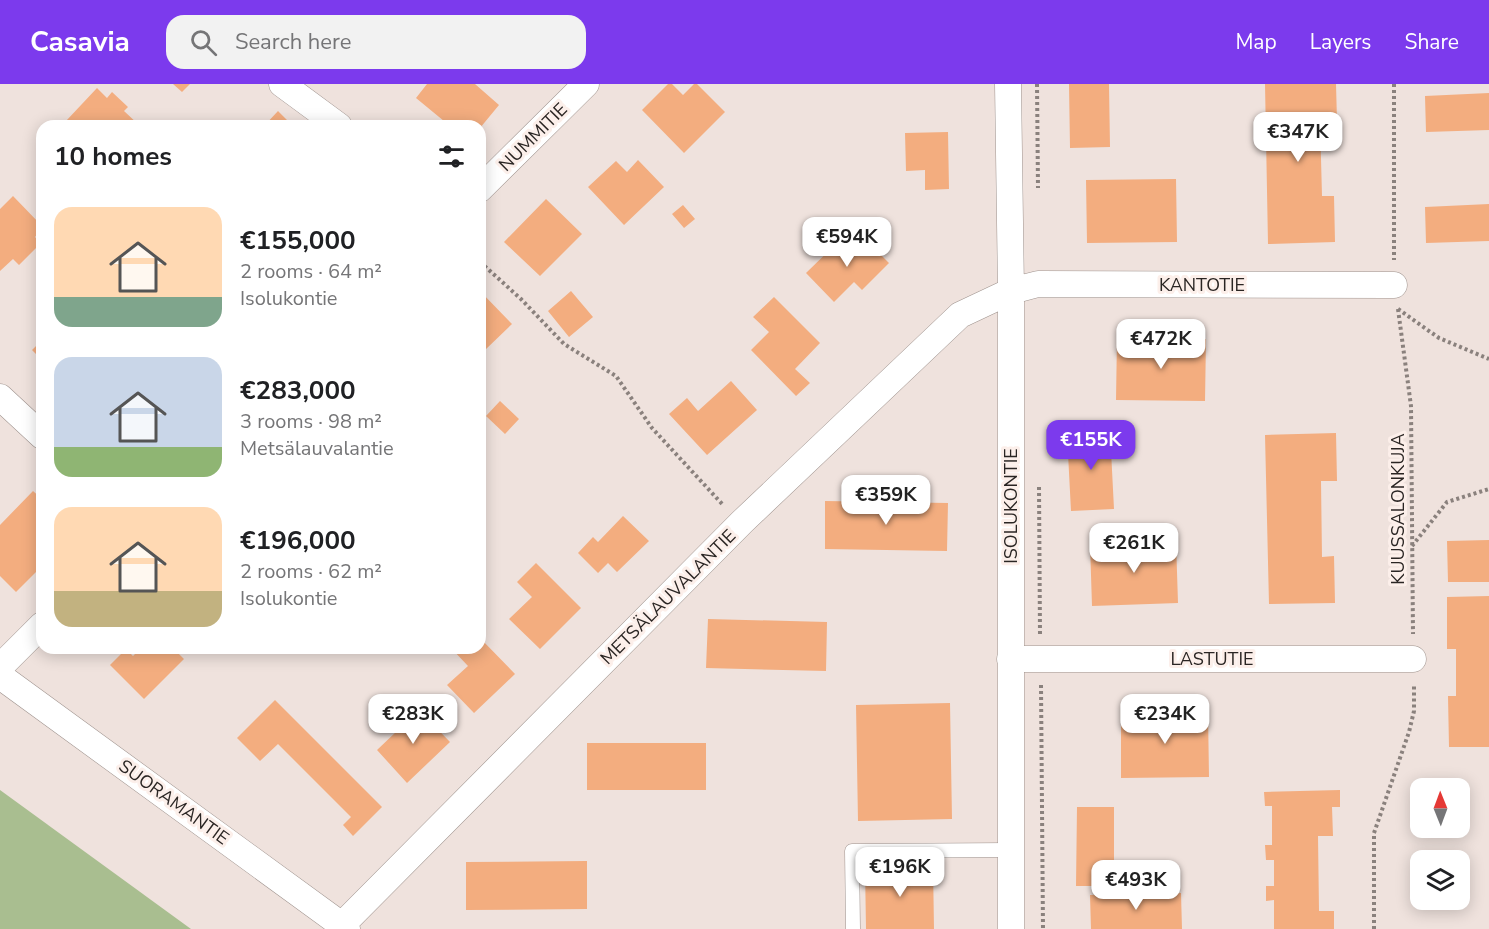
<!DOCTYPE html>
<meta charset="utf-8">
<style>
body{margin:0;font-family:"Nunito Sans",sans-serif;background:#f2f2f2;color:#202124;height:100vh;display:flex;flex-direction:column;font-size:22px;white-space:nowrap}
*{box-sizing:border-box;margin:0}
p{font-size:20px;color:#757577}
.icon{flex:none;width:33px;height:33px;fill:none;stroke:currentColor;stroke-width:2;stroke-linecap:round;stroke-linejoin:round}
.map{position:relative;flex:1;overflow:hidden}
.details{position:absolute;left:36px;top:36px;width:450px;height:534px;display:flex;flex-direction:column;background:#fff;border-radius:18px;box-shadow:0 3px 15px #0003}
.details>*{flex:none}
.needle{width:39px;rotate:359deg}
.tools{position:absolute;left:1410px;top:694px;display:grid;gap:12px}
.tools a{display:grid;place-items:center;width:60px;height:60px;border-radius:12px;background:#fff;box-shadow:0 3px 15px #0003;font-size:30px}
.price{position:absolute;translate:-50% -51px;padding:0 14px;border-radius:12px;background:#fff;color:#222;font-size:20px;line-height:39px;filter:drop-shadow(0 2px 3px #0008)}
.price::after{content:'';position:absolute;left:50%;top:36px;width:18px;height:14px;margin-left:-9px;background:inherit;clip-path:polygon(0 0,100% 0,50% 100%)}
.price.active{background:#7c3aed;color:#fff}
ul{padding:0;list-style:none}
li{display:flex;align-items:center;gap:18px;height:150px;padding:0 18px}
li span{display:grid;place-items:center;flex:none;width:168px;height:120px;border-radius:18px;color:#555}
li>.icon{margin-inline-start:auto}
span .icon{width:72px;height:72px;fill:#fffc;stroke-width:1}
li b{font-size:26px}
h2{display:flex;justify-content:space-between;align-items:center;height:72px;padding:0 18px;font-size:26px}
header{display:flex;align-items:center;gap:36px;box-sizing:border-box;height:84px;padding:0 30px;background:#7c3aed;color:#fff}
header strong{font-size:28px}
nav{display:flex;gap:33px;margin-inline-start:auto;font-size:21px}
.search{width:420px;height:54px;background:#f2f2f2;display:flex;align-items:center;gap:15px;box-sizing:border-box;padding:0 21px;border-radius:18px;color:#757577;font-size:22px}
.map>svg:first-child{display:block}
.green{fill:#a9be90}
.building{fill:#f3ad7f}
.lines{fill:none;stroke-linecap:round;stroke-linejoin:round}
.service-casing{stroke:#9e928d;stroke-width:15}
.minor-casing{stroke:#9e928d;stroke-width:27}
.path{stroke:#8a817d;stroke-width:4;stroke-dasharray:3 3;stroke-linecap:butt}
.service{stroke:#fff;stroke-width:14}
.minor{stroke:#fff;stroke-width:26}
.labels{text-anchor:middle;stroke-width:6;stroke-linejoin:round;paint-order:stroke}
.street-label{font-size:18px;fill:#2a2523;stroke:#fcefea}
</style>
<header>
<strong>Casavia</strong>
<div class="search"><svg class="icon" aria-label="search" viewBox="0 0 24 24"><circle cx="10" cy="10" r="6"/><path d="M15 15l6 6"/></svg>Search here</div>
<nav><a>Map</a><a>Layers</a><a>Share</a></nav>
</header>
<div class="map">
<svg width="1489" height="845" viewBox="0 0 1489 845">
<rect width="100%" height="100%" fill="#efe2dd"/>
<path class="green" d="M 0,706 L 191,845 L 0,845 Z"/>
<path class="building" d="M 173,0 L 190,0 L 182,8 Z
M 427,0 L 475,0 L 499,21 L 480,44 L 480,42 L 450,42 L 416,14 Z
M 668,0 L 672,0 L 683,11 L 694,0 L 697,0 L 725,28 L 684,69 L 642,26 Z
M 1069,0 L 1109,0 L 1110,63 L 1070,64 Z
M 1265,0 L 1336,0 L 1337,37 L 1320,37 L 1322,112 L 1334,112 L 1335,158 L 1268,160 Z
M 97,4 L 107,14 L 112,8 L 128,23 L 124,27 L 139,41 L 143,37 L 148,42 L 71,42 L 66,37 Z
M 1489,9 L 1489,46 L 1426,48 L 1425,12 Z
M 278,27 L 293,42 L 264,42 Z
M 948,48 L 949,105 L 925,106 L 925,86 L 906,87 L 905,49 Z
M 638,76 L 664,103 L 624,141 L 588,103 L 616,77 L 627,88 Z
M 1176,95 L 1177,158 L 1087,159 L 1086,96 Z
M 13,112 L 42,142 L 42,145 L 35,153 L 41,159 L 19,181 L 13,175 L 0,187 L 0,125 Z
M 546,115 L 582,150 L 540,192 L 504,158 Z
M 1489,120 L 1489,157 L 1426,159 L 1425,123 Z
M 683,121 L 695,135 L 684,144 L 672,130 Z
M 843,153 L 857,167 L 867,157 L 889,179 L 862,206 L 854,198 L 834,218 L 806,189 Z
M 480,207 L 512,240 L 485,266 L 480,262 Z
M 571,207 L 593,233 L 569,253 L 548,227 Z
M 774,213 L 820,259 L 795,285 L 810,299 L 796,312 L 751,266 L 769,248 L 753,233 Z
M 1117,254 L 1206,255 L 1205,317 L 1116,316 Z
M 42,256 L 42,276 L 32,266 Z
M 731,297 L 757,326 L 707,371 L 669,330 L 687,314 L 698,327 Z
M 500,317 L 519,335 L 505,350 L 486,332 Z
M 1110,347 L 1114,425 L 1071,427 L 1067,350 Z
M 1336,349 L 1337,397 L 1321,397 L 1322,473 L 1334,472 L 1335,519 L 1269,520 L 1265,351 Z
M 33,407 L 42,415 L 42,448 L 39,451 L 42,453 L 42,482 L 16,508 L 0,492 L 0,441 Z
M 825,417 L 948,419 L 947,467 L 825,465 Z
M 623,432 L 649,457 L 617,488 L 608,479 L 598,489 L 578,469 L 593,453 L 598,458 Z
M 1489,456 L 1489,498 L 1448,498 L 1447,457 Z
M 1176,457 L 1178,519 L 1092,522 L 1090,460 Z
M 536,479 L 581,524 L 540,565 L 509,535 L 532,513 L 517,498 Z
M 1489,512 L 1489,663 L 1449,663 L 1448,612 L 1456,612 L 1456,565 L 1447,565 L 1447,513 Z
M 708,535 L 827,538 L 826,587 L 706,584 Z
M 480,554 L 515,590 L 474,629 L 447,601 L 468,582 L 451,564 L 480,564 Z
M 141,564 L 173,564 L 184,575 L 144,615 L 110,581 L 126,565 L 133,572 Z
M 275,616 L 382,723 L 353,752 L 343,741 L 351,733 L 278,660 L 260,677 L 237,654 Z
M 950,619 L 952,735 L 858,737 L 856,621 Z
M 415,622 L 450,658 L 407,699 L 377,666 L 397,647 L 393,642 Z
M 1121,628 L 1208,628 L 1209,693 L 1121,694 Z
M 587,659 L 706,659 L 706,706 L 587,706 Z
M 1340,706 L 1340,723 L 1332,723 L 1333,752 L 1318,752 L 1319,827 L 1334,827 L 1334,845 L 1274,845 L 1274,816 L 1266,817 L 1266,802 L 1274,802 L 1274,776 L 1266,776 L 1265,761 L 1272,761 L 1272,722 L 1265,722 L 1264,708 Z
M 1077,723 L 1114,723 L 1114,802 L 1076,802 Z
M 587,777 L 587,825 L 466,826 L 466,778 Z
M 933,782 L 934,845 L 866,845 L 865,783 Z
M 1181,809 L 1182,845 L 1091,845 L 1090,811 Z"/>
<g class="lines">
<g class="service-casing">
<path id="service" d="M 853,845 L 852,767 L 1010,766"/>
</g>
<g class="minor-casing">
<path id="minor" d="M 282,0 L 339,42
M 1008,0 L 1011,207 L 1011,845
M 480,105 L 586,0
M 0,313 L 42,352
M 1010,575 L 1413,575
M 0,583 L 42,541
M 0,592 L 347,845
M 342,841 L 742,438 L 960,231 L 1011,207 L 1038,200 L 1394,201"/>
</g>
<path class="path" d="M 1037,0 L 1038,104
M 1394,0 L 1394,176
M 480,178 L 521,215 L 564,260 L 616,292 L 652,344 L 724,422
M 1398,225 L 1411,322 L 1413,550
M 1398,225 L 1439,254 L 1489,275
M 1039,403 L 1040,551
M 1412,462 L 1447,418 L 1489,405
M 1041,601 L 1043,845
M 1374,845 L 1374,749 L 1409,648 L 1414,627 L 1414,600"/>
<use href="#service" class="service"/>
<use href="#minor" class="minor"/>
</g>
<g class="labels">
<g class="street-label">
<text transform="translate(533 53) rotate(-45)" y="6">NUMMITIE</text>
<text x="1202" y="207">KANTOTIE</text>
<text transform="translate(1011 422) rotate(-90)" y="6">ISOLUKONTIE</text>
<text transform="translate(1398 425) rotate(-90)" y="6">KUUSSALONKUJA</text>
<text transform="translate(668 513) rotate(-45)" y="6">METSÄLAUVALANTIE</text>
<text x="1212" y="581">LASTUTIE</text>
<text transform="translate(174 718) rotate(36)" y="6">SUORAMANTIE</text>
</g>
</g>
</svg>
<div class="tools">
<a><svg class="needle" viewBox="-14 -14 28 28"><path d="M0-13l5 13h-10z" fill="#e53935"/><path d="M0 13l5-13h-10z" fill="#757577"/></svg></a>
<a><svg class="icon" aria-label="layers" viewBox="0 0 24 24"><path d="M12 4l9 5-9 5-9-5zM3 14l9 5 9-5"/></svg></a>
</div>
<b class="price" style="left:1298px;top:79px">€347K</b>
<b class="price" style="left:847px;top:184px">€594K</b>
<b class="price" style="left:1161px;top:286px">€472K</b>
<b class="price active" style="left:1091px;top:387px">€155K</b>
<b class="price" style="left:886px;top:442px">€359K</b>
<b class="price" style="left:1134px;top:490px">€261K</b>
<b class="price" style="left:413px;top:661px">€283K</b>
<b class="price" style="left:1165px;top:661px">€234K</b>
<b class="price" style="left:900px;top:814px">€196K</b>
<b class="price" style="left:1136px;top:827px">€493K</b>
<section class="details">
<h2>10 homes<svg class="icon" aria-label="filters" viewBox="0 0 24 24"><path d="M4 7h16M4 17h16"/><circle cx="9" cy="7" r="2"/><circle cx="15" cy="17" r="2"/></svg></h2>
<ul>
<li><span style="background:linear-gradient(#ffd9b3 75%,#7fa58c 0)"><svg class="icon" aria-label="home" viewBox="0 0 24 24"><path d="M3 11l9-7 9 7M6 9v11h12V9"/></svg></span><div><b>€155,000</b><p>2 rooms · 64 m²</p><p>Isolukontie</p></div></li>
<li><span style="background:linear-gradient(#c9d6e8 75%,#8fb573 0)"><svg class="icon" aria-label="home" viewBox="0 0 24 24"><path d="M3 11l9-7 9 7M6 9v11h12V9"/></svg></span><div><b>€283,000</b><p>3 rooms · 98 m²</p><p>Metsälauvalantie</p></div></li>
<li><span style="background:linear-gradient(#ffd9b3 70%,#c2b280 0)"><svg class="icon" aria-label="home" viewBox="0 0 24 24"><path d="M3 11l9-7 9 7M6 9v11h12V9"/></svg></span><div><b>€196,000</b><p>2 rooms · 62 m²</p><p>Isolukontie</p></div></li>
</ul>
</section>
</div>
